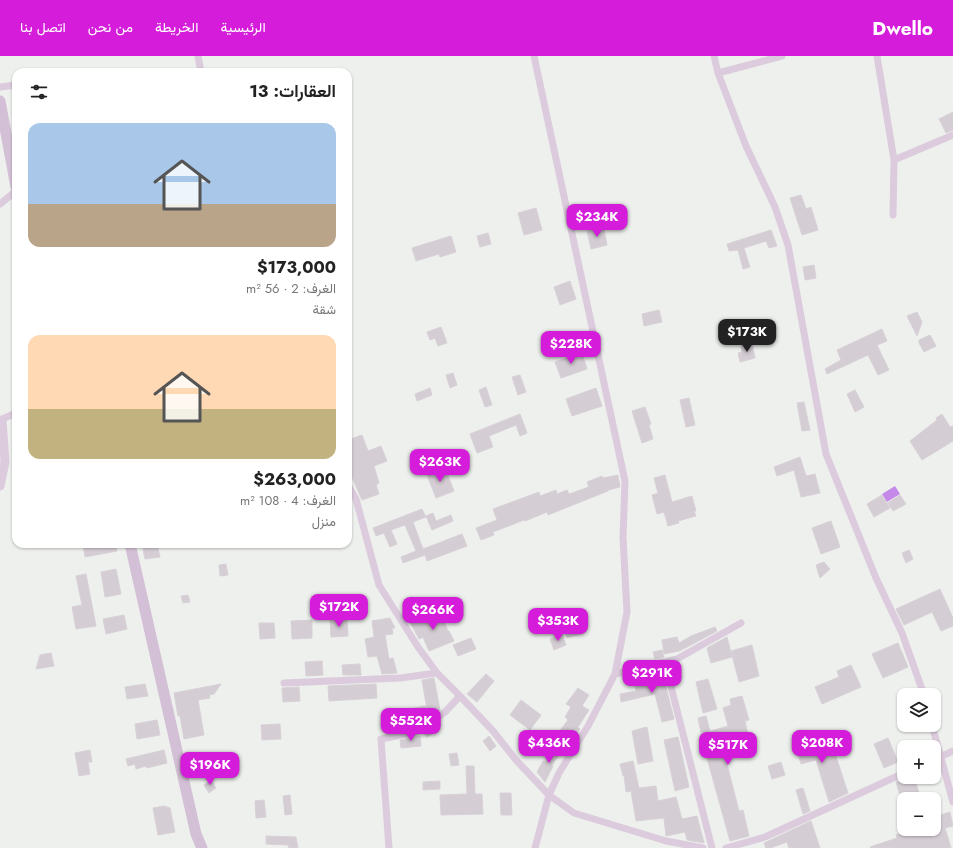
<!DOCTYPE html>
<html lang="ar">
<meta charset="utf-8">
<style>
body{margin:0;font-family:Jost,Vazirmatn,sans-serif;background:#f2f2f2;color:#222;direction:rtl;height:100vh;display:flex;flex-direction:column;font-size:15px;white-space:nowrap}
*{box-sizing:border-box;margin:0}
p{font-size:13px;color:#767676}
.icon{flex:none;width:22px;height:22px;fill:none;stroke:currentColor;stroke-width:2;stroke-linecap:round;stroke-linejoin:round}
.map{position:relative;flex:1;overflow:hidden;direction:ltr}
.panel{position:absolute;left:12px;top:12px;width:340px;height:480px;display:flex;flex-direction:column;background:#fff;border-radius:12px;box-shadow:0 1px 3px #0004;direction:rtl}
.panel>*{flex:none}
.buttons{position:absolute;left:897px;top:632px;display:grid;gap:8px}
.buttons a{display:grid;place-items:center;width:44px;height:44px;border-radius:8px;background:#fff;box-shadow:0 1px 3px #0004;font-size:20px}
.price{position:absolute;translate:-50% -34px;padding:0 9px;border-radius:8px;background:#d51cda;color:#fff;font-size:13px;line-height:26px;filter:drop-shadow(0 1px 2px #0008)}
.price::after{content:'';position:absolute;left:50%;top:24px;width:12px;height:9px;margin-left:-6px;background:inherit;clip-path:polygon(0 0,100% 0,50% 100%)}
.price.active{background:#222;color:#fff}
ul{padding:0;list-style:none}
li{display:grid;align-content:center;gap:8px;height:212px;padding:0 16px}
li span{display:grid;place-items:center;height:124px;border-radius:12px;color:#555}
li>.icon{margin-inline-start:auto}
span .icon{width:72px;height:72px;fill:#fffc;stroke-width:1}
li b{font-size:17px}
h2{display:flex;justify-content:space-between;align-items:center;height:48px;padding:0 16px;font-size:17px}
header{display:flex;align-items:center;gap:24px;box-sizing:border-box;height:56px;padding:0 20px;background:#d51cda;color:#fff}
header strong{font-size:19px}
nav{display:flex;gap:22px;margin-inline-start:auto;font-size:14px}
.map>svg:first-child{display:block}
.water{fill:#c589e9}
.building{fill:#d4cdd3;stroke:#d8d1d8}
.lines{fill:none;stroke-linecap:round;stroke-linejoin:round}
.minor{stroke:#dbcbdd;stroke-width:7}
.tertiary{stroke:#dbcbdd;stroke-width:9}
.secondary{stroke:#d4c0d6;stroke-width:11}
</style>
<header>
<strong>Dwello</strong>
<nav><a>الرئيسية</a><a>الخريطة</a><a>من نحن</a><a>اتصل بنا</a></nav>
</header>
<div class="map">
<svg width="953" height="792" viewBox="0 0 953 792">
<rect width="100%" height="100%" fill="#eef0ed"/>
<path class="water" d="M 556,275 L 560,288 L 552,290 L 548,277 Z
M 895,430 L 900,438 L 887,446 L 882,438 Z"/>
<path class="building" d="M 953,56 L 953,74 L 946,77 L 939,63 Z
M 801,139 L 806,153 L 811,151 L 818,174 L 802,179 L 790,142 Z
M 536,152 L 542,174 L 524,179 L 518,157 Z
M 604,172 L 607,189 L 591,193 L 587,175 Z
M 771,174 L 777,190 L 769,192 L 766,185 L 744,192 L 750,211 L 743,213 L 738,194 L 729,195 L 727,188 Z
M 488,177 L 491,188 L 480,191 L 477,180 Z
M 451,180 L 456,196 L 440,201 L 439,198 L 416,205 L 412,192 Z
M 814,209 L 816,222 L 805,224 L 803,211 Z
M 570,225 L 576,243 L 560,249 L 554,231 Z
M 659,254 L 662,266 L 644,270 L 642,258 Z
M 917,256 L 922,266 L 917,280 L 907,260 Z
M 441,271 L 447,287 L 438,290 L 435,282 L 430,284 L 427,276 Z
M 882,273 L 887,285 L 877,289 L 889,314 L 878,319 L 868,299 L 827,318 L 825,313 L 841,304 L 837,294 Z
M 930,279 L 936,290 L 924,296 L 919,287 L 919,284 Z
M 752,287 L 755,302 L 740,306 L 738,297 L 742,296 L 741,290 Z
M 582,297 L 587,313 L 561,322 L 555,306 Z
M 453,317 L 457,329 L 450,332 L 446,319 Z
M 520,319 L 526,336 L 518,339 L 512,321 Z
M 486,331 L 492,349 L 485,351 L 479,334 Z
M 430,332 L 432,339 L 417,345 L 415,338 Z
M 596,332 L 602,350 L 572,360 L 566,343 Z
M 855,334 L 864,351 L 855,356 L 847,338 Z
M 689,342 L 695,369 L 686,371 L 680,344 Z
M 804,346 L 810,374 L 802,375 L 797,347 Z
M 645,351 L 651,368 L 649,369 L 653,383 L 642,387 L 632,355 Z
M 520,358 L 527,377 L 520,380 L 516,369 L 489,380 L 493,391 L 477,397 L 470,378 Z
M 942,358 L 950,371 L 953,370 L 953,385 L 922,404 L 910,385 L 937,364 L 936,362 Z
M 362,379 L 368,395 L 381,390 L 387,405 L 374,410 L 379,427 L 376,429 L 379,438 L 362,444 L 351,419 L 348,420 L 348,384 Z
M 800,401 L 806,420 L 815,418 L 820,437 L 801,441 L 794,414 L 777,420 L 774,411 Z
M 445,412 L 454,435 L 436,442 L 427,419 Z
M 618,419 L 620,431 L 608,434 L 608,435 L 548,459 L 547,456 L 525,465 L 524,464 L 493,476 L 494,479 L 481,484 L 476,472 L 497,464 L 493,453 L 539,436 L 540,440 L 556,434 L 557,438 L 567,434 L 569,438 L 589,431 L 587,426 L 602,420 L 603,422 Z
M 665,419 L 672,446 L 692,440 L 696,455 L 694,455 L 696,460 L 678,465 L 679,467 L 668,470 L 664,456 L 657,458 L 652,439 L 658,437 L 654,422 Z
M 882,439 L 890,452 L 874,461 L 867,448 Z
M 900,439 L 906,448 L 893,455 L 888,447 Z
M 422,453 L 426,461 L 413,466 L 423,493 L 462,478 L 467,490 L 427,505 L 425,499 L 403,507 L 401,501 L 416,495 L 405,469 L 391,474 L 397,488 L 390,491 L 384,477 L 376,480 L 373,472 Z
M 433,457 L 436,465 L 451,459 L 453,465 L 432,474 L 426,460 Z
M 831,465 L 840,491 L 821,498 L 812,472 Z
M 83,488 L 116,488 L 117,495 L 85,501 Z
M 142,488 L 157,488 L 160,501 L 145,503 Z
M 909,494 L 913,503 L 906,507 L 902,497 Z
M 824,506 L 830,513 L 820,522 L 816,509 Z
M 226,508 L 228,519 L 220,520 L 219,509 Z
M 116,513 L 121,538 L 105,541 L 101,516 Z
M 86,518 L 96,570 L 76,573 L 72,551 L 82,549 L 76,520 Z
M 940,533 L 953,562 L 953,570 L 941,575 L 932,556 L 904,569 L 896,553 Z
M 188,539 L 190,546 L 183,547 L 181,540 Z
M 440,555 L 448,575 L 449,575 L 454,585 L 429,595 L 423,581 L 419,583 L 410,566 Z
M 124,559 L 127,573 L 106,578 L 103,563 Z
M 575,560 L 581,578 L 567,582 L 561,565 Z
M 347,562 L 348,580 L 331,581 L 330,563 Z
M 390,562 L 395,572 L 392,572 L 393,578 L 385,579 L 389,603 L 393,602 L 397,617 L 382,618 L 377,600 L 368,601 L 365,583 L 374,581 L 372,565 Z
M 312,564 L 312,582 L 292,583 L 291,565 Z
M 259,567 L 274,567 L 275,582 L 260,583 Z
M 715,571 L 717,575 L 689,590 L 679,595 L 664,598 L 662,584 L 677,581 L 679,587 L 691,580 Z
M 562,578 L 566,589 L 554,594 L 550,583 Z
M 727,581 L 732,601 L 711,607 L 707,592 Z
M 471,582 L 476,593 L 458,600 L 453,589 Z
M 898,587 L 908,611 L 883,622 L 872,598 Z
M 752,589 L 759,620 L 739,626 L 731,595 Z
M 662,594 L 664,601 L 655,603 L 653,596 Z
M 51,597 L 54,610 L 36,613 L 40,599 Z
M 322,605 L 323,619 L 306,620 L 305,606 Z
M 360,608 L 361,619 L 343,619 L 342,609 Z
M 851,609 L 861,631 L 822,648 L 815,631 L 839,621 L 837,615 Z
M 486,618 L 494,625 L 477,646 L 467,638 Z
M 648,618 L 649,622 L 663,619 L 674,663 L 662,666 L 655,638 L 621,646 L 620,638 L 636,635 L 634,621 Z
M 434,622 L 440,654 L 428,656 L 430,660 L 419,668 L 417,666 L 412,667 L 410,653 L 425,650 L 427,654 L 422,624 Z
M 708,623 L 717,653 L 703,657 L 696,626 Z
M 145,628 L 148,640 L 127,643 L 125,631 Z
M 221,628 L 214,638 L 209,639 L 210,642 L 198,644 L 204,679 L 184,683 L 180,660 L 178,660 L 174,637 Z
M 376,628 L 377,642 L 329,645 L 328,630 Z
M 299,631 L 300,645 L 283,646 L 282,632 Z
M 578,632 L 589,639 L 582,650 L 589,654 L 578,671 L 580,673 L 574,680 L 569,676 L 565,680 L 559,676 L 568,664 L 565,661 L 571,651 L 566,648 Z
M 742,640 L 749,664 L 745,665 L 749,684 L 723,692 L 739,755 L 743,754 L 749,780 L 730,785 L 707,702 L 710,701 L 704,677 L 728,670 L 723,652 L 731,649 L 730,643 Z
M 521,644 L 541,659 L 530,674 L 510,659 Z
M 706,660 L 710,675 L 701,677 L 698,662 Z
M 157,664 L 160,679 L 137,683 L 135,668 Z
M 280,668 L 281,683 L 262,684 L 261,669 Z
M 436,669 L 439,674 L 427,681 L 424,677 Z
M 647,671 L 653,705 L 638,708 L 632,675 Z
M 807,674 L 813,693 L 834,686 L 837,693 L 834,694 L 848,737 L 829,746 L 816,704 L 801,708 L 792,679 Z
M 420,680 L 421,690 L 401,692 L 400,684 Z
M 489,680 L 496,690 L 490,695 L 483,685 Z
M 678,681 L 689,731 L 675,735 L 664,684 Z
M 888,682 L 898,706 L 884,712 L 874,688 Z
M 558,690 L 563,694 L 552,709 L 553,710 L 545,726 L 537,716 L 543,705 L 545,706 Z
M 90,694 L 92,706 L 88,706 L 90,718 L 79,720 L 75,697 Z
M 164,694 L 167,707 L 147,712 L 146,710 L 136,713 L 135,708 L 128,710 L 126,703 Z
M 457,697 L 459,709 L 451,710 L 449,698 Z
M 229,703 L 232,714 L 224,716 L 221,705 Z
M 633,705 L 639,732 L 656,730 L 658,745 L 676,741 L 682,763 L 697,760 L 704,787 L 687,784 L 685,776 L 666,780 L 664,762 L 636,765 L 631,735 L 626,736 L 624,719 L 623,720 L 620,708 Z
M 781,706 L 785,719 L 772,723 L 768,710 Z
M 466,710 L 474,710 L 475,738 L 482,738 L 483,758 L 441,759 L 440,739 L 467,738 Z
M 908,721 L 914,721 L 920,740 L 912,743 L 901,743 L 896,726 Z
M 211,724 L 216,732 L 209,737 L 204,729 Z
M 440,725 L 440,733 L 423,734 L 423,726 Z
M 803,732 L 810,755 L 803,758 L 796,734 Z
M 500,737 L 511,737 L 512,759 L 501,759 Z
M 290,739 L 292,758 L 285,759 L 283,740 Z
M 264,744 L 266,761 L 256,762 L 255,745 Z
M 164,750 L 170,752 L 175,776 L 158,779 L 153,752 Z
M 950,756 L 953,770 L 945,772 L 951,792 L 871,792 L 870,791 L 897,782 L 896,779 L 915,773 L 931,773 L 934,783 L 934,761 Z
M 811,765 L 820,792 L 789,792 L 787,786 L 770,792 L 766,792 L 764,787 Z
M 266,780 L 296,781 L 298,792 L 289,792 L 288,789 L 266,788 Z"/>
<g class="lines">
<path class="minor" d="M 198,0 L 201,16
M 534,0 L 625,425 L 623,481 L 627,556 L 615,618 L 588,670 L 559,717 L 549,739 L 535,792
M 714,0 L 718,17 L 746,90 L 775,151 L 788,189 L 826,398 L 876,522 L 902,577 L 924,639
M 877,0 L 894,104 L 953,79
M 718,17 L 782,0
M 0,31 L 16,29
M 0,148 L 16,135
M 893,159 L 894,104
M 0,364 L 16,357
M 348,429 L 356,443 L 379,529 L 418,591 L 437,617 L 460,640 L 493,675 L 516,704 L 549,739 L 574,757 L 666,785 L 703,792
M 665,607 L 712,792
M 615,618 L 677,603 L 741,567
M 284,627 L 400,622 L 437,617
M 932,669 L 953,746
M 934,704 L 953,695
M 389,792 L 381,683 L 416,676 L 445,656 L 460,640
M 726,792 L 765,781 L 904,717"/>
<path class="tertiary" d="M 0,430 L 5,406 L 2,364"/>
<path class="secondary" d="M 0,45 L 16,131
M 130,488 L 196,778 L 202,792"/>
</g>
</svg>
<div class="buttons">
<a><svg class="icon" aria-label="layers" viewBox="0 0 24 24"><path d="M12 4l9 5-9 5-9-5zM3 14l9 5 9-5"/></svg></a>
<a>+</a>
<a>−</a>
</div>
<b class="price" style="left:597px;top:182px">$234K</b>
<b class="price active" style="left:747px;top:297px">$173K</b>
<b class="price" style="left:571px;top:309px">$228K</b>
<b class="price" style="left:440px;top:427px">$263K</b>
<b class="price" style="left:339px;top:572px">$172K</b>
<b class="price" style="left:433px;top:575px">$266K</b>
<b class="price" style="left:558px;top:586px">$353K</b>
<b class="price" style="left:652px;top:638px">$291K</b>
<b class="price" style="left:411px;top:686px">$552K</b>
<b class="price" style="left:549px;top:708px">$436K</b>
<b class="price" style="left:822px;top:708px">$208K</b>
<b class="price" style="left:728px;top:710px">$517K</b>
<b class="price" style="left:210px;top:730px">$196K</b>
<section class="panel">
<h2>العقارات: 13<svg class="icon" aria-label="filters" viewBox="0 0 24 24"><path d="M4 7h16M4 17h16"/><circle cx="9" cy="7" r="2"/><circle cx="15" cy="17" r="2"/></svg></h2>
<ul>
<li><span style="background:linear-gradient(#a9c7e8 65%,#b9a48a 0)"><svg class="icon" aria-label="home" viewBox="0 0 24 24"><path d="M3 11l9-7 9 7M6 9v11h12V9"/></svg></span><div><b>$173,000</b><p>الغرف: 2 · 56 m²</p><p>شقة</p></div></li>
<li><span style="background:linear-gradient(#ffd9b3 60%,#c2b280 0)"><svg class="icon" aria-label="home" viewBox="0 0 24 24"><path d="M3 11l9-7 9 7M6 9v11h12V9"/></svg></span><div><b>$263,000</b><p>الغرف: 4 · 108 m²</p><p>منزل</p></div></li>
</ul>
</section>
</div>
